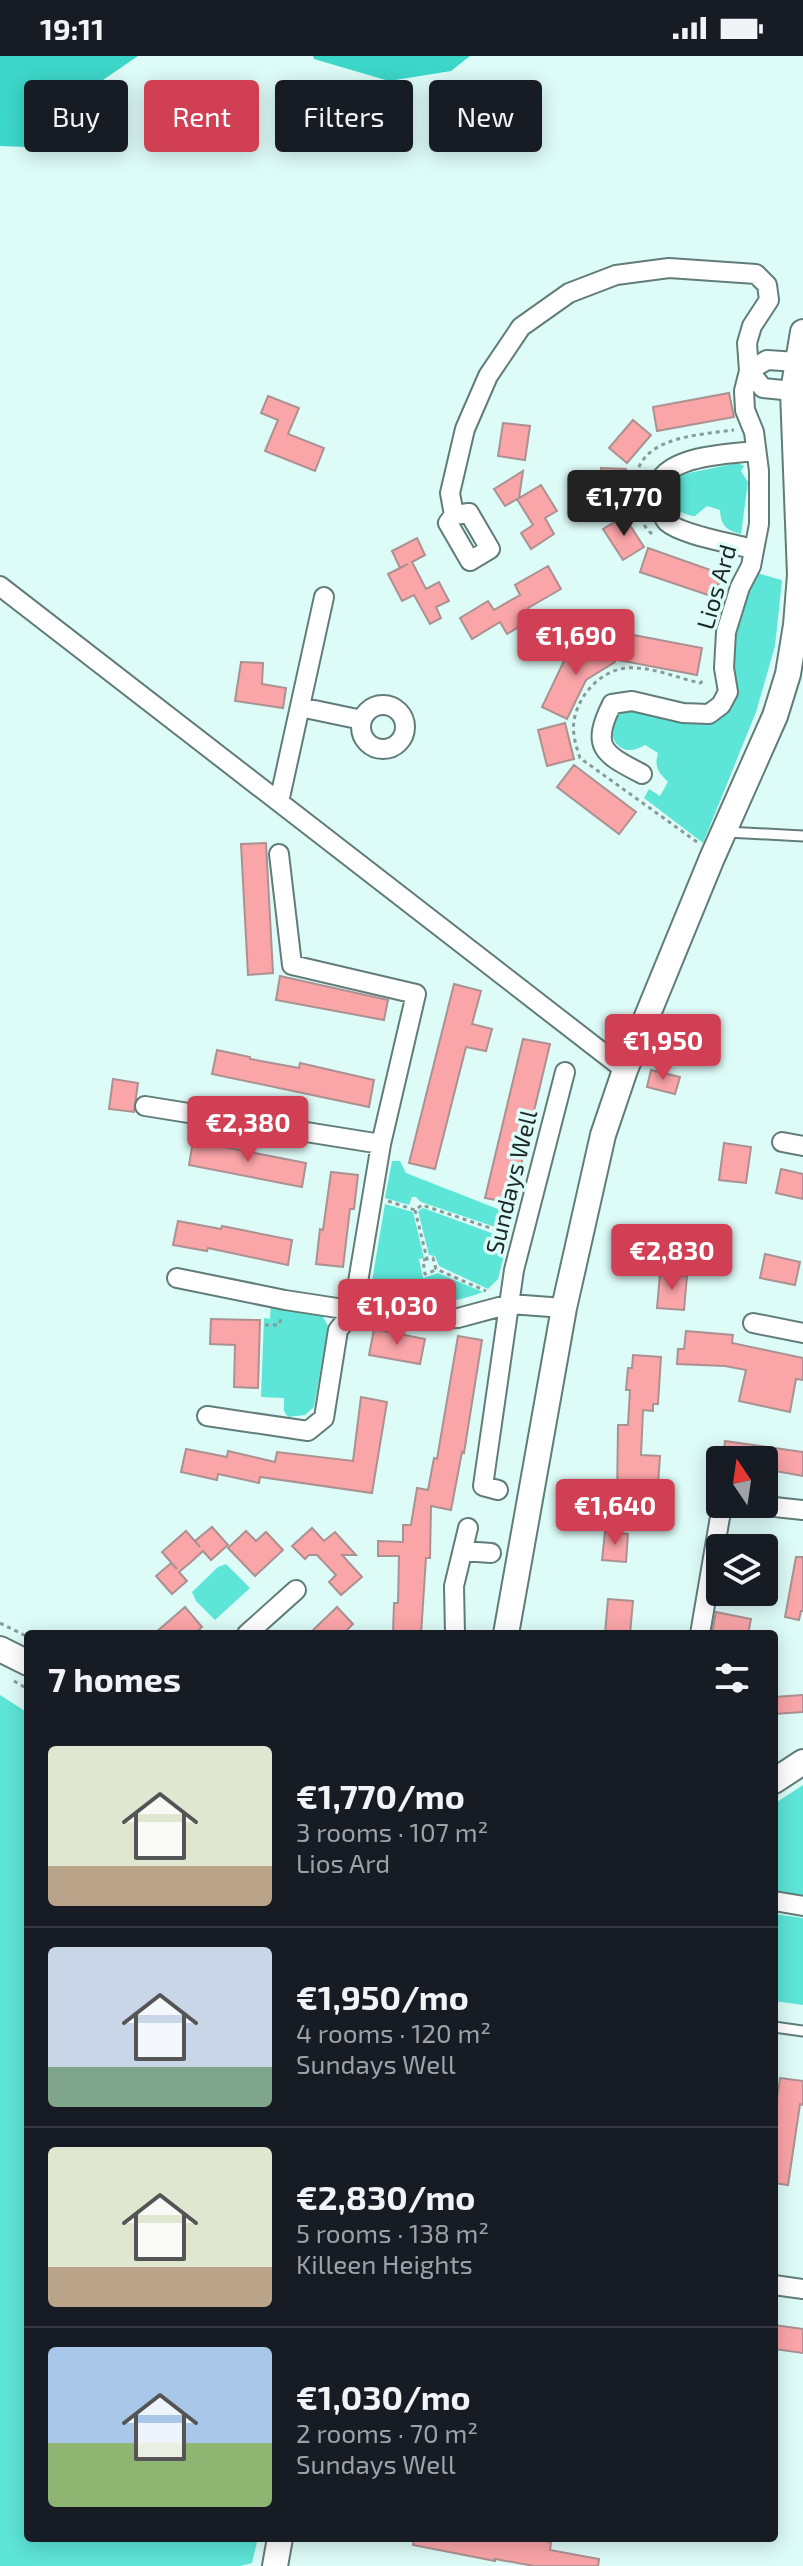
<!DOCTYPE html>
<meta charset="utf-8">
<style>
body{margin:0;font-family:"Exo 2",sans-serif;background:#20242c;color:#f1f3f6;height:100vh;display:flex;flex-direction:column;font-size:30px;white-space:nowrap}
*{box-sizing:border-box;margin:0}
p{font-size:26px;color:#9ea1a6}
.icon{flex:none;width:44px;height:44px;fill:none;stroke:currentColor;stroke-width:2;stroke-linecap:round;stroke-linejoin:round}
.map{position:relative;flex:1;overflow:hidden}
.drawer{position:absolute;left:24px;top:1574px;width:754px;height:912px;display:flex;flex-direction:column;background:#171b24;border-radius:8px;box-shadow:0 4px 20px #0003}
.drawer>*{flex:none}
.guide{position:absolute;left:24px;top:24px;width:756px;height:72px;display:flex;gap:16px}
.needle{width:52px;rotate:347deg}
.tools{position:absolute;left:706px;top:1390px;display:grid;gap:16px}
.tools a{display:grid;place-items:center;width:72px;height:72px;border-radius:8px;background:#171b24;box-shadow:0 4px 20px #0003;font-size:40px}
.price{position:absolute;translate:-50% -68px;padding:0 18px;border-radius:8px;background:#d03f53;color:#fff;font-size:26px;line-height:52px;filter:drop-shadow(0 2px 4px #0008)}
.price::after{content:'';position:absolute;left:50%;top:48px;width:24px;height:18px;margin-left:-12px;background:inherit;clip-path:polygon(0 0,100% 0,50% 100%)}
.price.active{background:#222;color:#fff}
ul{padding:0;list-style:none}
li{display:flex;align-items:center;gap:24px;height:200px;padding:0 24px}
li+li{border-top:2px solid #363941}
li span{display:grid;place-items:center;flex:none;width:224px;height:160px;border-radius:8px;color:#555}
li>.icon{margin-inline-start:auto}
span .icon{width:96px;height:96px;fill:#fffc;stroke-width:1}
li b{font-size:34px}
h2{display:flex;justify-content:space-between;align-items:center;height:96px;padding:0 24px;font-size:34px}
.tag{padding:0 28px;border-radius:8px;background:#171b24;box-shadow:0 4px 20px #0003;font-size:28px;line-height:72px}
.tag.active{background:#d03f53;color:#fff}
.status{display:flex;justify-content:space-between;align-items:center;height:56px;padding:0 40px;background:#171b24;direction:ltr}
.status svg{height:22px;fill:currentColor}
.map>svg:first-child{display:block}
.green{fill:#5de5d8}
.forest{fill:#3dd7ca}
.building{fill:#faa5a8;stroke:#ab9191;stroke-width:2}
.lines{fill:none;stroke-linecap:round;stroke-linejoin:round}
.lane-casing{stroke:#617c79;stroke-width:13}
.street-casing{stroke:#617c79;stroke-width:22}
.secondary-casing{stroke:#617c79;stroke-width:28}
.path{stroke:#879c99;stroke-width:3;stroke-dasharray:4 4;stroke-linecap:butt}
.lane{stroke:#fff;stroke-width:9}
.street{stroke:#fff;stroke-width:18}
.secondary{stroke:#fff;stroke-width:24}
.labels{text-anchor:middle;stroke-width:7;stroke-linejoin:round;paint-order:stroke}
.street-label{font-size:24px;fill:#1d2827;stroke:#ddfbf7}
</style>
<div class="status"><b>19:11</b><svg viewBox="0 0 49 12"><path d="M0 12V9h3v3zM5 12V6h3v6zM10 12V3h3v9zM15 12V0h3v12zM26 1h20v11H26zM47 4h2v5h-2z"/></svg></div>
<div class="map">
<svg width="803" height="2510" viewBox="0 0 803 2510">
<rect width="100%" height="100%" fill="#ddfbf7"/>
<path class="green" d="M 738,407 L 744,410 L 741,415 L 748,426 L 741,478 C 726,474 721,470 720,454 L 707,450 L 695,460 C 670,458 666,438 679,419 Z
M 757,517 L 782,524 L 775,590 L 756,656 L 703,787 L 644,742 L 649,733 L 660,740 L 668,726 C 658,716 654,711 658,697 L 645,689 C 613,709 599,664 626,649 L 707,661 L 735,631 C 730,580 735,563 757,517 Z
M 392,1105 L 400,1105 L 406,1117 L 513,1159 L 510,1176 L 421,1146 L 416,1141 L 412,1141 L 409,1149 L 385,1142 Z
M 385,1148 L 413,1156 L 424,1202 L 419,1203 L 423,1222 L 438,1217 L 483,1236 C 453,1248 398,1256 370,1237 Z
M 423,1152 L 508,1183 L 498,1223 L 488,1233 L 439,1210 L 435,1200 L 429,1199 L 418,1155 Z
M 271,1247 L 321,1257 L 328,1270 L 314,1351 L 305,1359 L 288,1361 L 284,1355 L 284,1342 L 261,1341 L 264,1262 L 270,1263 Z
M 226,1508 L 250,1532 L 215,1564 L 196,1545 L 192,1536 L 218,1511 Z
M 0,1639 L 28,1657 L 28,2482 L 258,2482 L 252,2507 L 240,2510 L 0,2510 Z
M 803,1729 L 803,1842 L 774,1838 L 774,1748 Z
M 774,1858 L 803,1862 L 803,1949 L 774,1945 Z"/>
<path class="forest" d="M 0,0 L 138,0 L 100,26 L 25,91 L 0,90 Z
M 313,0 L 470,0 L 451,15 L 389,25 L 314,3 Z"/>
<path class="building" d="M 729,337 L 734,361 L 657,375 L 653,351 Z
M 268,340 L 299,352 L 288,378 L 324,392 L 315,415 L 265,395 L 278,364 L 261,357 Z
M 633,364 L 651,379 L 627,407 L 609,392 Z
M 503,367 L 530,370 L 525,404 L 498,400 Z
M 601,412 L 626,413 L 625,450 L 600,449 Z
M 523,415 L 519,442 L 541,429 L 557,455 L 545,462 L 554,478 L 531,493 L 521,477 L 533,469 L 517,443 L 505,450 L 494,433 Z
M 624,460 L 644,491 L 623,504 L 603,473 Z
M 417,482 L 425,499 L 412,506 L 426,533 L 439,526 L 449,545 L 436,551 L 441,562 L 430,568 L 414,539 L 402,545 L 388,518 L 408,508 L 400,512 L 392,495 Z
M 648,492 L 722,518 L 714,541 L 640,516 Z
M 548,510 L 561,533 L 528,552 L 534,562 L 507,578 L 500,566 L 472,583 L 460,562 L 488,545 L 494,554 L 520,539 L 515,529 Z
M 623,577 L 702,592 L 697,619 L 618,604 Z
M 601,582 L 615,606 L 586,624 L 567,663 L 542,651 L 564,605 Z
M 241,606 L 263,607 L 262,628 L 286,632 L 283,652 L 235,645 Z
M 565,667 L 574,703 L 547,710 L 538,674 Z
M 574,709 L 636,756 L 619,778 L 557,731 Z
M 266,787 L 273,917 L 248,919 L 241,788 Z
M 280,920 L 388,944 L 384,964 L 276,944 Z
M 454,928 L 481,935 L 472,968 L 492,973 L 486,995 L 466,991 L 435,1113 L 409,1107 Z
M 523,983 L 550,988 L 512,1147 L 485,1142 Z
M 217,994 L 250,1001 L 250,1003 L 299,1012 L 300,1007 L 374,1024 L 369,1051 L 212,1018 Z
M 651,1014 L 680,1021 L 675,1038 L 647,1031 Z
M 113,1023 L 138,1027 L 134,1056 L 109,1053 Z
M 193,1085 L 306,1107 L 302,1131 L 189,1109 Z
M 724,1087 L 751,1091 L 746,1127 L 719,1124 Z
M 781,1113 L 803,1118 L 803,1143 L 776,1137 Z
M 331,1116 L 358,1119 L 354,1153 L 350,1153 L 343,1211 L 316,1208 L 320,1173 L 323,1174 Z
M 178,1165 L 221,1173 L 222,1170 L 292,1184 L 288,1209 L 208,1192 L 207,1195 L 173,1189 Z
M 765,1198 L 800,1206 L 795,1229 L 760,1222 Z
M 660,1218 L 687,1220 L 684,1254 L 657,1252 Z
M 211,1263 L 260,1264 L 258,1332 L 234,1331 L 235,1289 L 210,1288 Z
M 374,1273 L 425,1283 L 420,1308 L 369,1299 Z
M 686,1275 L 733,1279 L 732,1287 L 803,1302 L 803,1324 L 796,1323 L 790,1356 L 739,1345 L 746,1314 L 725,1310 L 677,1308 L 678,1293 L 684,1293 Z
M 458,1280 L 482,1284 L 464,1397 L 462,1396 L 451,1454 L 431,1450 L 430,1502 L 426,1502 L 421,1578 L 393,1578 L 394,1547 L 398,1547 L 399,1500 L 378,1500 L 378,1485 L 403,1486 L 403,1469 L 411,1469 L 417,1432 L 428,1434 L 434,1402 L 437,1403 Z
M 633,1299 L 661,1301 L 658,1348 L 653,1348 L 653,1355 L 643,1354 L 641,1399 L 660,1400 L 655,1473 L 629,1471 L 631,1445 L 617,1444 L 618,1369 L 628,1369 L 630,1334 L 626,1334 L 628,1312 L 632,1312 Z
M 361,1341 L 387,1346 L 372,1437 L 260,1421 L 259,1427 L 218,1418 L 217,1424 L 181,1416 L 186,1393 L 227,1401 L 228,1395 L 275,1406 L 277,1396 L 353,1405 Z
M 725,1385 L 803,1396 L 803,1420 L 764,1413 L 764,1404 L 723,1404 Z
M 212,1471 L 228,1489 L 211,1504 L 203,1495 L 191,1506 L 179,1516 L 187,1525 L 172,1538 L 156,1520 L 171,1507 L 177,1513 L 162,1496 L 186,1475 L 200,1491 L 195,1485 Z
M 312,1472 L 324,1485 L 335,1476 L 356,1499 L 342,1499 L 362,1521 L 341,1539 L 329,1526 L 336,1519 L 317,1499 L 309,1499 L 305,1503 L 292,1490 Z
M 246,1475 L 256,1485 L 266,1476 L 283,1494 L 255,1520 L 228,1492 Z
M 605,1476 L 628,1478 L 626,1506 L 602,1504 Z
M 796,1501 L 803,1501 L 803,1555 L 801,1555 L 799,1564 L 785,1561 Z
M 608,1543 L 633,1545 L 630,1578 L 605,1578 Z
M 185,1551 L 202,1571 L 194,1578 L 154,1578 Z
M 337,1551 L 353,1568 L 343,1578 L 309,1578 Z
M 716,1556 L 751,1563 L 748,1578 L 712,1578 Z
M 803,1639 L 803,1656 L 774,1658 L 774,1641 Z
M 780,2022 L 803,2025 L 803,2049 L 800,2048 L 788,2129 L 774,2127 L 774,2064 Z
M 774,2269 L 803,2273 L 803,2297 L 774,2293 Z
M 414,2482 L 529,2482 L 551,2486 L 550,2494 L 599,2503 L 598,2510 L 534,2510 L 495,2503 L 495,2505 L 413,2489 Z"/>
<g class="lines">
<g class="lane-casing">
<path id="lane" d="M 727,776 L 803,780
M 774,1971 L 803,1975"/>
</g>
<g class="street-casing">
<path id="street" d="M 749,315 L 763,332 L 793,335
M 749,315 L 767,304 L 797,306
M 469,457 L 490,493 L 470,505 L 448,467 L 454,459 Z
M 454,459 L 450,437 L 465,373 L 488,320 L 521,271 L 569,237 L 616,219 L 669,212 L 756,218 L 767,229 L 769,244 L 752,270 L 747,287 L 749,315 L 744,335 L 745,354 L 754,376 L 759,415 L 759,468 L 751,510 L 740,531 L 726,576 L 724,612 L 728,636 L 721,649 L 709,658 L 683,657 L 632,645 L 612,648 C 590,692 604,698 642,718
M 744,491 C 726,486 680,478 667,466 C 662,461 660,451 658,444 C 647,399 730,398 756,395
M 0,530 L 625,1014
M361 671a22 22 0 1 1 44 0a22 22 0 1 1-44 0Z
M 300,651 L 362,664
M 279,746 L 324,541
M 145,1050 L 381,1088
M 782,1086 L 803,1090
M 177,1222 L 285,1244 L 416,1264 L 458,1262 L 510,1248 L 564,1252
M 753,1267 L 803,1277
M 207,1360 L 308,1375 L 324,1362 L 338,1274 L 353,1256 L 381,1088 L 416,938 L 292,909 L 279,798
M 498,1434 L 483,1430 L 514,1214 L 565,1016
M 746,1448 L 803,1454
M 463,1495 L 491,1497
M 247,1578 L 296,1534
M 455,1578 L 454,1530 L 468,1472
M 700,1578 L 720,1461 L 723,1453 L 731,1448
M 774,1845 L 803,1850
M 774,2229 L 803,2233"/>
</g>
<g class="secondary-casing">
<path id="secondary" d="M 506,1578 L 564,1252 L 603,1079 L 625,1014 L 712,802 L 775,660 L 788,618 L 796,569 L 800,519 L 793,335 L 803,276
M 0,1593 L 28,1607
M 774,1725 L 803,1706
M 275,2510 L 280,2482"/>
</g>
<path class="path" d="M 652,478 C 641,469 637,454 635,440 C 629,380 693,380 734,374
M 697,786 L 580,702 C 576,690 572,677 574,665 C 578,639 601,614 627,612 C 651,610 677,622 700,627 L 706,623
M 388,1145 L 415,1154 L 422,1149 L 505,1177
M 415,1154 L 427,1203 L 433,1202 L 436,1213 L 486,1235
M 427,1203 L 423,1204 L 425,1218 L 436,1214
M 265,1269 L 279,1269 L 281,1263
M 0,1567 L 28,1581
M 14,1625 L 28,1633"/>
<use href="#lane" class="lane"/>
<use href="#street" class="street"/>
<use href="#secondary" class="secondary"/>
</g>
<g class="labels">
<g class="street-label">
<text transform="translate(717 531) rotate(-74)" y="8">Lios Ard</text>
<text transform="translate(512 1126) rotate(-76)" y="8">Sundays Well</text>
</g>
</g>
</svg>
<div class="tools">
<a><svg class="needle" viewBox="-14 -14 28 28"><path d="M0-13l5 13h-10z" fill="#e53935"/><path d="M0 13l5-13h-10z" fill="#9ea1a6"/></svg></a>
<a><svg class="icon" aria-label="layers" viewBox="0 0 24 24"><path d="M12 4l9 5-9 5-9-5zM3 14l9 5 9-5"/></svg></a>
</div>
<b class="price active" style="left:624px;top:482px">€1,770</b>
<b class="price" style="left:576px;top:621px">€1,690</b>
<b class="price" style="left:663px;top:1026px">€1,950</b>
<b class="price" style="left:248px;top:1108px">€2,380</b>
<b class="price" style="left:672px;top:1236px">€2,830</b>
<b class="price" style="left:397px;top:1291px">€1,030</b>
<b class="price" style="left:615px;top:1491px">€1,640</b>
<div class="guide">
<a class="tag">Buy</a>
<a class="tag active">Rent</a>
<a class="tag">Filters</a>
<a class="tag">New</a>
</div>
<section class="drawer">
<h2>7 homes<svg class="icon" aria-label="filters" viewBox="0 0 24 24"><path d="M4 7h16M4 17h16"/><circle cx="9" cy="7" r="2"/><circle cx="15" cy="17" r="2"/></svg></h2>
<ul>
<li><span style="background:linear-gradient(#dfe7d0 75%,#b9a48a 0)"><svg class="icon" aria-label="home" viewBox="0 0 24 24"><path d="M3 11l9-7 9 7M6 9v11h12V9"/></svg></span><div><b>€1,770/mo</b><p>3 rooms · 107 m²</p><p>Lios Ard</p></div></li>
<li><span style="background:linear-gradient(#c9d6e8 75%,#7fa58c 0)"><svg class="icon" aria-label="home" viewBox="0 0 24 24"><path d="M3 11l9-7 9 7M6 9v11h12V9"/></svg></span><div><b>€1,950/mo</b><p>4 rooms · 120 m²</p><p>Sundays Well</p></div></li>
<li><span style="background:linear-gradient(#dfe7d0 75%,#b9a48a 0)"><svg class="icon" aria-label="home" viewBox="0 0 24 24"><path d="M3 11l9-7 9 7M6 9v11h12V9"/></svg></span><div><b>€2,830/mo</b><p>5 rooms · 138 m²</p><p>Killeen Heights</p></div></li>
<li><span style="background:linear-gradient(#a9c7e8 60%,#8fb573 0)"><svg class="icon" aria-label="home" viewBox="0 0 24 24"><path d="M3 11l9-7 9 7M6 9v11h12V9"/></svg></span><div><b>€1,030/mo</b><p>2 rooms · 70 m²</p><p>Sundays Well</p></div></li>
</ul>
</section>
</div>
